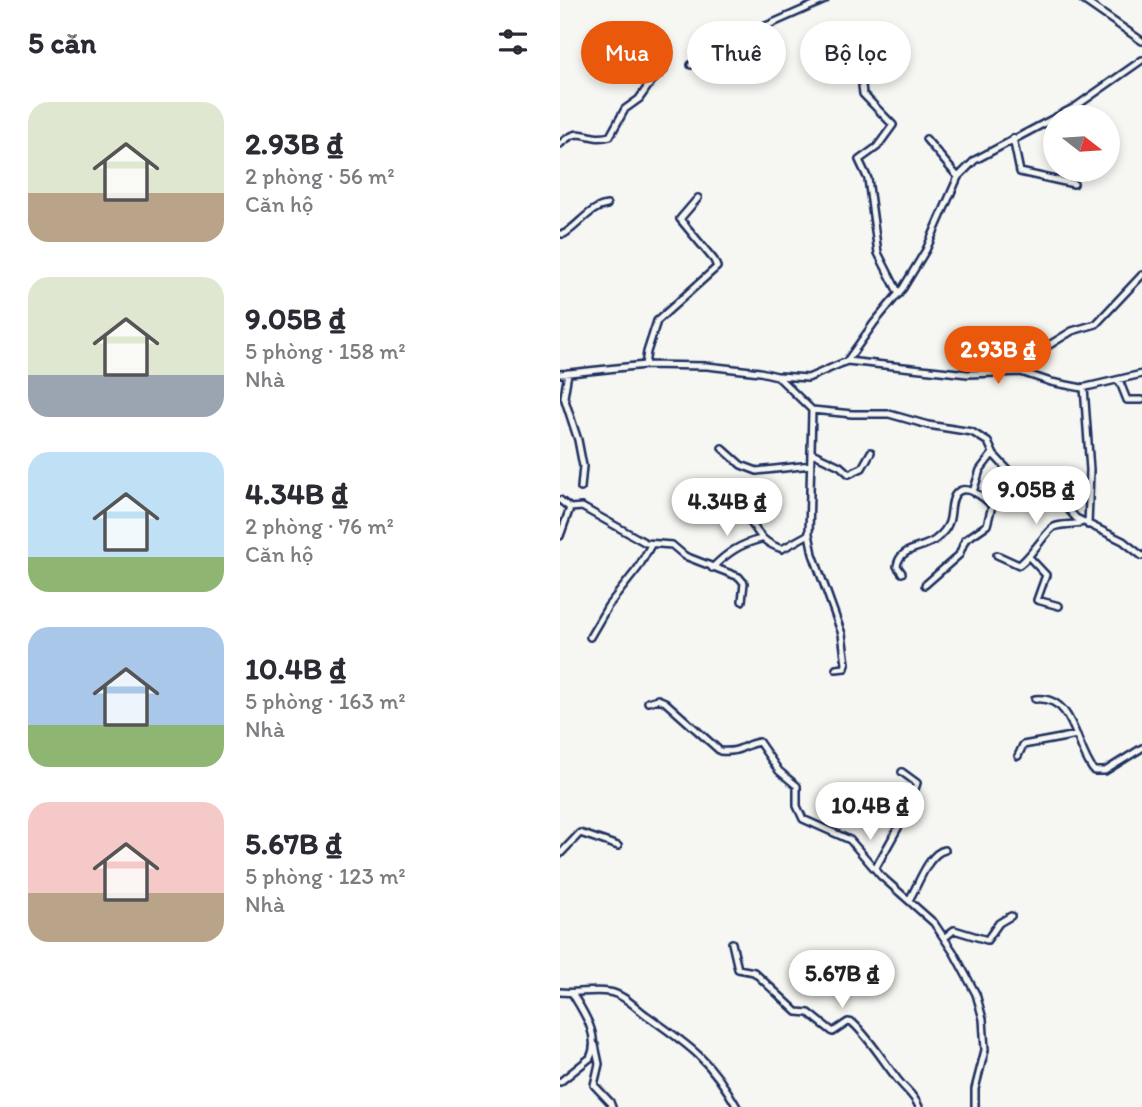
<!DOCTYPE html>
<html lang="vi">
<meta charset="utf-8">
<style>
body{margin:0;font-family:Itim,sans-serif;background:#f7f7f7;color:#2b2b33;height:100vh;display:flex;flex-direction:column;font-size:26px;white-space:nowrap}
*{box-sizing:border-box;margin:0}
p{font-size:23px;color:#7c7c81}
.icon{flex:none;width:38px;height:38px;fill:none;stroke:currentColor;stroke-width:2;stroke-linecap:round;stroke-linejoin:round}
.map{position:relative;flex:1;overflow:hidden}
.side{display:flex;flex-direction:column;background:#fff;width:560px}
.side>*{flex:none}
.guide{position:absolute;left:21px;top:21px;width:455px;height:63px;display:flex;gap:14px}
.needle{width:46px;rotate:107deg}
.tools{position:absolute;left:483px;top:105px;display:grid;gap:14px}
.tools a{display:grid;place-items:center;width:77px;height:77px;border-radius:50%;background:#fff;box-shadow:0 4px 10px #0003;font-size:35px}
.price{position:absolute;translate:-50% -60px;padding:0 16px;border-radius:24px;background:#fff;color:#222;font-size:23px;line-height:46px;filter:drop-shadow(0 2px 4px #0008)}
.price::after{content:'';position:absolute;left:50%;top:42px;width:21px;height:16px;margin-left:-10px;background:inherit;clip-path:polygon(0 0,100% 0,50% 100%)}
.price.selected{background:#ea580c;color:#fff}
ul{padding:0;list-style:none}
li{display:flex;align-items:center;gap:21px;height:175px;padding:0 28px}
li span{display:grid;place-items:center;flex:none;width:196px;height:140px;border-radius:21px;color:#555}
li>.icon{margin-inline-start:auto}
span .icon{width:84px;height:84px;fill:#fffc;stroke-width:1}
li b{font-size:30px}
h2{display:flex;justify-content:space-between;align-items:center;height:84px;padding:0 28px;font-size:30px}
.pill{padding:0 24px;border-radius:32px;background:#fff;box-shadow:0 4px 10px #0003;font-size:24px;line-height:63px}
.pill.selected{background:#ea580c;color:#fff}
main{display:flex;flex:1;min-height:0}
.map>svg:first-child{display:block}
.lines{fill:none;stroke-linecap:round;stroke-linejoin:round}
.minor-casing{stroke:#1b2f5e;stroke-width:10}
.minor{stroke:#f6f6f2;stroke-width:5}
</style>
<main>
<section class="side">
<h2>5 căn<svg class="icon" aria-label="filters" viewBox="0 0 24 24"><path d="M4 7h16M4 17h16"/><circle cx="9" cy="7" r="2"/><circle cx="15" cy="17" r="2"/></svg></h2>
<ul>
<li><span style="background:linear-gradient(#dfe7d0 65%,#b9a48a 0)"><svg class="icon" aria-label="home" viewBox="0 0 24 24"><path d="M3 11l9-7 9 7M6 9v11h12V9"/></svg></span><div><b>2.93B ₫</b><p>2 phòng · 56 m²</p><p>Căn hộ</p></div></li>
<li><span style="background:linear-gradient(#dfe7d0 70%,#9aa5b1 0)"><svg class="icon" aria-label="home" viewBox="0 0 24 24"><path d="M3 11l9-7 9 7M6 9v11h12V9"/></svg></span><div><b>9.05B ₫</b><p>5 phòng · 158 m²</p><p>Nhà</p></div></li>
<li><span style="background:linear-gradient(#bfe0f5 75%,#8fb573 0)"><svg class="icon" aria-label="home" viewBox="0 0 24 24"><path d="M3 11l9-7 9 7M6 9v11h12V9"/></svg></span><div><b>4.34B ₫</b><p>2 phòng · 76 m²</p><p>Căn hộ</p></div></li>
<li><span style="background:linear-gradient(#a9c7e8 70%,#8fb573 0)"><svg class="icon" aria-label="home" viewBox="0 0 24 24"><path d="M3 11l9-7 9 7M6 9v11h12V9"/></svg></span><div><b>10.4B ₫</b><p>5 phòng · 163 m²</p><p>Nhà</p></div></li>
<li><span style="background:linear-gradient(#f6c9c9 65%,#b9a48a 0)"><svg class="icon" aria-label="home" viewBox="0 0 24 24"><path d="M3 11l9-7 9 7M6 9v11h12V9"/></svg></span><div><b>5.67B ₫</b><p>5 phòng · 123 m²</p><p>Nhà</p></div></li>
</ul>
</section>
<div class="map">
<svg width="582" height="1107" viewBox="0 0 582 1107">
<rect width="100%" height="100%" fill="#f6f6f2"/>
<filter id="ink" filterUnits="userSpaceOnUse"><feTurbulence type="fractalNoise" baseFrequency=".0143" numOctaves="2"/><feDisplacementMap in="SourceGraphic" scale="14" xChannelSelector="R" yChannelSelector="G"/><feConvolveMatrix kernelMatrix="1 2 1 2 8 2 1 2 1" color-interpolation-filters="sRGB"/></filter>
<g filter="url(#ink)">
<g class="lines">
<g class="minor-casing">
<path id="minor" d="M 523,0 L 582,41
M 131,65 L 142,54 L 265,0
M 302,85 L 303,94 L 333,125 L 317,147 L 299,160 L 308,179 L 318,253 L 339,294
M 453,138 L 460,172 L 514,184
M 366,139 L 398,177
M 0,144 C 23,123 26,143 50,136 L 65,109 L 79,99 L 91,82 L 104,70
M 0,234 L 4,234 C 19,225 30,207 47,205
M 287,361 L 408,374 L 461,372 L 491,382 L 522,388 L 582,374
M 85,365 L 87,352 L 97,321 L 157,267 L 154,260 L 120,219 L 138,198
M 8,373 L 4,397 L 18,440 L 23,466 L 21,488
M 465,373 L 473,355 L 512,331 L 536,324 L 582,275
M 0,374 L 85,365 L 147,366 L 200,372 L 217,376 L 252,410 L 292,414 L 329,414 L 368,425 L 412,432 L 428,442 L 434,455 L 449,471 L 491,490 L 516,518 L 563,541 L 582,556
M 219,376 L 248,378 L 287,361 L 314,323 L 343,288 L 366,250 L 398,177 L 415,160 L 515,107 L 582,60
M 559,380 L 567,400 L 582,400
M 524,387 L 530,470 L 528,525
M 252,410 L 249,534 L 253,554 L 282,634 L 286,664 L 285,668 L 276,669
M 162,448 L 181,465 L 197,471 L 251,465
M 252,453 L 280,466 L 289,474 L 302,468 L 311,452
M 413,492 L 420,470 L 433,453
M 0,500 L 10,508 L 0,536
M 10,508 L 22,507 L 86,543 L 112,545 L 125,556 L 179,577 L 184,583 L 182,601
M 154,515 L 176,508 C 199,523 192,539 222,549 L 249,534
M 437,555 L 459,565 C 471,557 487,530 494,527 C 503,523 513,526 523,522
M 469,557 L 486,575 L 477,600 L 499,606
M 152,568 C 167,553 180,544 201,539
M 342,573 L 337,566 C 340,546 363,550 376,539 C 381,535 387,528 389,522 C 392,513 390,503 395,495 C 404,481 425,498 432,506 L 427,525 L 405,540 L 399,555 L 365,585
M 30,637 L 48,606 L 78,568 L 91,545
M 475,699 C 515,695 515,748 534,771 L 545,771 L 582,748
M 88,702 L 98,699 L 105,702 L 160,751 C 182,753 183,744 199,742 L 219,771 L 237,786 L 237,806 L 243,819 L 290,840 L 321,876 L 374,923 L 394,953 L 416,994 L 423,1019 L 425,1050 L 415,1089 L 415,1107
M 458,756 L 463,745 L 517,735
M 0,854 L 20,833 L 58,846
M 315,869 L 348,810 L 357,783 L 342,772
M 349,900 C 358,886 368,853 385,850
M 384,938 L 394,930 L 427,940 L 439,923 L 451,916
M 172,943 L 178,969 L 194,972 L 237,1012 L 249,1013 L 273,1032 L 288,1022 L 293,1023 C 311,1040 323,1061 338,1080 C 345,1089 355,1096 359,1107
M 0,992 C 16,994 33,989 49,992 C 63,994 75,1007 86,1015 C 130,1046 150,1059 177,1107
M 35,1045 L 39,1064 L 34,1085 L 50,1102 L 52,1107
M 0,1082 L 30,1058 C 41,1037 23,1011 12,993"/>
</g>
<use href="#minor" class="minor"/>
</g>
</g>
</svg>
<div class="tools">
<a><svg class="needle" viewBox="-14 -14 28 28"><path d="M0-13l5 13h-10z" fill="#e53935"/><path d="M0 13l5-13h-10z" fill="#7c7c81"/></svg></a>
</div>
<b class="price selected" style="left:438px;top:386px">2.93B ₫</b>
<b class="price" style="left:476px;top:526px">9.05B ₫</b>
<b class="price" style="left:167px;top:538px">4.34B ₫</b>
<b class="price" style="left:310px;top:842px">10.4B ₫</b>
<b class="price" style="left:282px;top:1010px">5.67B ₫</b>
<div class="guide">
<a class="pill selected">Mua</a>
<a class="pill">Thuê</a>
<a class="pill">Bộ lọc</a>
</div>
</div>
</main>
